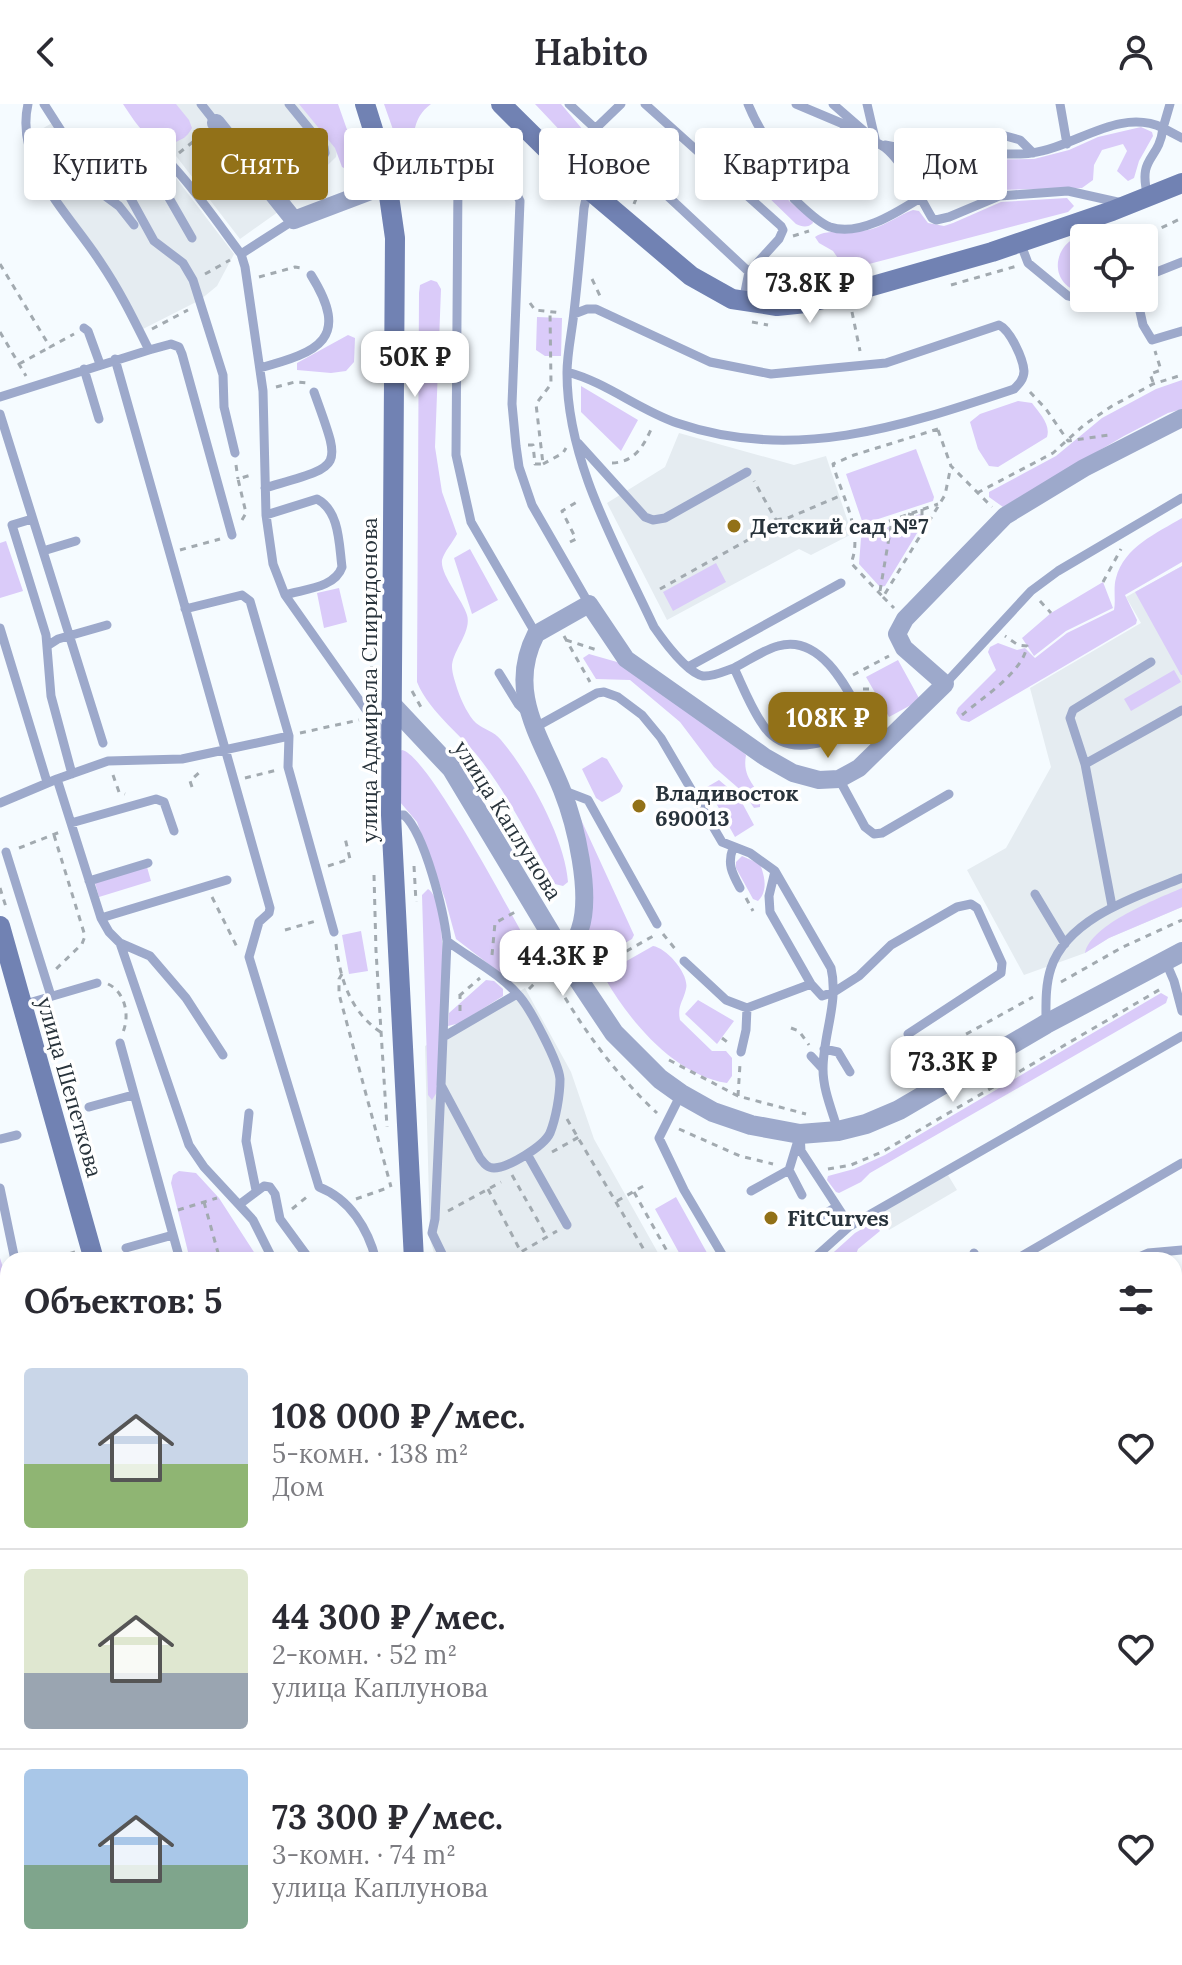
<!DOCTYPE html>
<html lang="ru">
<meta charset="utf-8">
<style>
body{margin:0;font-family:Lora,serif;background:#f2f2f3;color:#2b2b33;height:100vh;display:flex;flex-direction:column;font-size:30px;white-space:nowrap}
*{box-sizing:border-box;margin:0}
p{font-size:26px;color:#7c7c81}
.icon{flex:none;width:44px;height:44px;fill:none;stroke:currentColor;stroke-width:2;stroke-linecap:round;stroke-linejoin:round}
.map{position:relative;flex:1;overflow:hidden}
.side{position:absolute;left:0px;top:1148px;width:1182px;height:714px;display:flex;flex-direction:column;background:#fff;border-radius:24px 24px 0 0;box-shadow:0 4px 12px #0003}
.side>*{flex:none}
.top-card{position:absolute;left:24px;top:24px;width:1134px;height:72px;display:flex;gap:16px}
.controls{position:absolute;left:1070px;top:120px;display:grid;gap:16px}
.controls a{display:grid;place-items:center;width:88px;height:88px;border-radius:8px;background:#fff;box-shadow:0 4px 12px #0003;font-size:40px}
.price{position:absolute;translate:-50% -68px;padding:0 18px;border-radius:16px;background:#fff;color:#222;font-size:26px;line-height:52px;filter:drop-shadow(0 2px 4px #0008)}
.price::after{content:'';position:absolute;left:50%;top:48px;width:24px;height:18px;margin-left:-12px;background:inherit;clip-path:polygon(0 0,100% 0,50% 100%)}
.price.active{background:#927118;color:#fff}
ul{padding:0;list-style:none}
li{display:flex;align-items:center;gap:24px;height:200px;padding:0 24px}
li+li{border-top:2px solid #e1e1e2}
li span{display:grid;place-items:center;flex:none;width:224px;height:160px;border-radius:8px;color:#555}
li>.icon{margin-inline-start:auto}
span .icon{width:96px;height:96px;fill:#fffc;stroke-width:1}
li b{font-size:34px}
h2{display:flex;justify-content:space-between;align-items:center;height:96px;padding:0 24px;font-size:34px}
.tag{padding:0 28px;border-radius:8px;background:#fff;box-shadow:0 4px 12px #0003;font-size:28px;line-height:72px}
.tag.active{background:#927118;color:#fff}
header{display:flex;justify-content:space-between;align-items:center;height:104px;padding:0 24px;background:#fff;font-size:36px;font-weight:600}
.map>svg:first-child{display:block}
.built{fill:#e5ecf1}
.green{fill:#dacbf9}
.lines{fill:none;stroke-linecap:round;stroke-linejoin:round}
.path{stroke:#a2aab0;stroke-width:3;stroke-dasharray:6 6;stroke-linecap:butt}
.service{stroke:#9da9cb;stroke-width:9}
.minor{stroke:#9da9cb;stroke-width:18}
.tertiary{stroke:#9da9cb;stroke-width:20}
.secondary{stroke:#7182b3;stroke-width:20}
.rail{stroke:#7c858b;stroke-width:5;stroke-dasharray:10 10;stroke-linecap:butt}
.poi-dot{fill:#927118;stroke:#fff;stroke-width:3}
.labels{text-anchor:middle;stroke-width:7;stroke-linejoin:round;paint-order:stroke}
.poi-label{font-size:22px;font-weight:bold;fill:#28333b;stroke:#fff;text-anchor:start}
.street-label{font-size:22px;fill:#28333b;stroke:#fff}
</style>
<header><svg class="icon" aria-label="back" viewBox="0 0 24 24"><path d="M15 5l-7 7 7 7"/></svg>Habito<svg class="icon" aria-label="person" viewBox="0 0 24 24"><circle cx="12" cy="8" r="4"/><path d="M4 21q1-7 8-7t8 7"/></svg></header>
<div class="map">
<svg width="1182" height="1861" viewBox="0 0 1182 1861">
<rect width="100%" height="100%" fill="#f5fbff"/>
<path class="built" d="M 136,0 L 307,0 L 338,38 L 336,53 L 285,103 L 240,135 Z
M 52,19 L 71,48 L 90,40 L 136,36 L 157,49 L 234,150 L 217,182 L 200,196 L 141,226 L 49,83 L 28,33 Z
M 679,329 L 794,361 L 826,352 L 852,430 L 811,451 L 799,445 L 667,516 L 607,399 L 665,363 Z
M 1182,462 L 1182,803 L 1109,834 L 1085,849 L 1024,871 L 967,766 L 1006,744 L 1051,663 L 1030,584 L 1141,519 L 1126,493 Z
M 525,884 L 571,968 L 594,1035 L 662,1156 L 436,1156 L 430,1135 L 425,942 Z
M 948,1071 L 957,1086 L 889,1126 L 879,1109 Z
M 1182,1437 L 1182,1646 L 1174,1649 L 1174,1438 Z
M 0,1450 L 8,1463 L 8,1854 L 249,1854 L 253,1861 L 0,1861 Z"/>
<path class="green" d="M 123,0 L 176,0 L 189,16 L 192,24 C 188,31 185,34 178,37 C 153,49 135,18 123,0 Z
M 299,0 L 338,0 L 357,54 L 355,64 L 348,66 L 342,63 L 335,44 Z
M 384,0 L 431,0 C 410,16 419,29 406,43 L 397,37 Z
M 535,0 L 561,0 L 595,40 L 597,53 L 592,56 L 585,53 Z
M 1141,23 L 1152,28 L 1153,32 L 1139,57 L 1134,74 L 1128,77 L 1117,67 L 1127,47 L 1123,40 L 1102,46 L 1094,61 L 1093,76 L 1082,84 L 995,86 L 986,76 L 979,74 L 933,91 L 929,91 L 924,82 L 926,67 L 940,56 L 1034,55 L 1069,46 L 1098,33 Z
M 742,41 L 776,67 L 789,97 L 812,115 L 813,119 C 808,124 802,123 796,120 L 720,46 L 725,43 Z
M 1067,94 L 1074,102 L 1068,108 L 846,166 L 833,147 L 819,139 L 815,133 C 829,123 854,131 872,125 C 886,121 899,111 913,106 L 919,107 L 928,119 L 944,122 L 953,119 L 1001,98 Z
M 1093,129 L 1105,134 L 1084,134 L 1084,189 C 1044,182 1052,131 1093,129 Z
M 431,176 L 437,178 L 441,185 L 435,343 L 442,388 L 457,430 C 453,438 444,448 442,456 C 440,471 463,496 467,511 C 472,528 452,547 452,563 C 452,569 456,581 458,587 C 461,596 469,613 476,619 C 484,626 494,627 501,636 C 529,669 565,735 568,778 L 563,782 L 555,780 C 532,740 511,696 483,659 C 464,632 430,610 417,578 L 419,189 L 420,181 Z
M 537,213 L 562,214 L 561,252 L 545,252 L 536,246 Z
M 348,231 L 355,234 L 354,258 L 346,267 L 331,269 L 297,266 L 297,259 Z
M 1182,276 L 1182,305 L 1168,309 L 1124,332 L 1003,403 L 989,393 L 989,388 L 1056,352 L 1102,314 L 1156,285 Z
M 581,282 L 638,316 L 621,347 L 581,308 Z
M 1018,297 L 1032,299 C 1039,309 1051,320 1047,333 L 998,363 L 989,362 L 978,345 L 970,318 L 980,310 Z
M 916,345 L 934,393 L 933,397 L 863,420 L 846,370 Z
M 920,410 L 926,413 L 925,416 L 885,482 L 880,483 L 859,460 L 861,434 Z
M 1182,414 L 1182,458 L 1125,491 L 1137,516 L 1136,520 L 969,618 L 961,616 L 956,609 L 958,604 L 996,566 L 988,548 L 990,543 L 998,539 L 1017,546 L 1025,544 L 1035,554 L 1067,529 L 1114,506 C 1116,496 1113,484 1116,474 C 1124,443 1157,429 1182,414 Z
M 6,437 L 23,487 L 0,494 L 0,439 Z
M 470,445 L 498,496 L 472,510 L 454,454 Z
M 716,459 L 726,478 L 673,507 L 663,488 Z
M 1182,462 L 1182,571 L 1181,571 L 1135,488 Z
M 1103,478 L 1113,504 L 1066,527 L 1034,552 L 1022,534 L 1051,509 Z
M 339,484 L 347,518 L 324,524 L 317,489 Z
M 589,550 L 624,560 L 743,648 L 746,651 C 741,678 762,682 760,703 L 754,704 L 744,689 L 714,663 L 680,618 L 630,576 L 596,575 L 583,554 Z
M 898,556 L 920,596 L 889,613 L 866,573 Z
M 1174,566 L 1181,578 L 1131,607 L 1124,595 Z
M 402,646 C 428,650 519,824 537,857 L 537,863 L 522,876 L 512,878 L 456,835 L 445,795 L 417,718 L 400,698 L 399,648 Z
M 602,653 L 607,655 L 623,682 L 620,688 L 602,698 L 596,694 L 582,665 Z
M 719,676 L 739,693 L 754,721 L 735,733 L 707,683 Z
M 578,709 L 634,831 L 632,835 L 599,854 L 592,853 L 582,838 Z
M 742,752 L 760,760 C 765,773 768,787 758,797 L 753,795 L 736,764 L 736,758 Z
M 147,763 L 151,777 L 99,793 L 95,779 Z
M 1182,784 L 1182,803 L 1109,834 L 1085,849 C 1091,820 1157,795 1182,784 Z
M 428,785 C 454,800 438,955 437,988 L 432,996 L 428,991 L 422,791 Z
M 361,827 L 368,867 L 349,870 L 342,831 Z
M 653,842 C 667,844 690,871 686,885 C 683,898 677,902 680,916 L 712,947 L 726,947 L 732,954 L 732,972 L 727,979 C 675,971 631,919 606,876 L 609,867 Z
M 486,876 L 494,877 L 503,885 L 503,892 L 460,919 L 448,922 L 449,909 Z
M 1161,889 L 1168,893 L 1166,899 L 870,1069 L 861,1078 L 839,1089 L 836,1088 L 827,1076 L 828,1072 L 854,1065 L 885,1051 Z
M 698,896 L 734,917 L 717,940 L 685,910 Z
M 179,1067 L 196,1069 L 219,1094 L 259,1156 L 190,1156 L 171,1079 L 173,1071 Z
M 676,1093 L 711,1156 L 683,1156 L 655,1105 Z
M 874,1118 L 880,1127 L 858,1145 L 854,1156 L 825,1156 L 855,1129 Z
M 0,1154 L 8,1179 L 8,1246 L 0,1248 Z"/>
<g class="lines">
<path class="path" d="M 179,49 L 204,29
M 993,64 L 996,80
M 634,100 L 640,85
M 1124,123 L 1132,134
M 793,132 L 809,127
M 1140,134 L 1182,114
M 0,160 L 50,243 L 74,230
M 205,170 L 230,156
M 259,173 L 295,163 L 302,164
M 592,175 L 601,194
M 951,181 L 1017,162
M 530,199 L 535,206 L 562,209
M 852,208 L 860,247
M 752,218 L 768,221
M 152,225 L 188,206
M 0,228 L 26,272
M 19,260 L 50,243
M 1153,278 L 1150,270 L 1161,266 L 1155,247
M 276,283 L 295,278 L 307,279
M 1030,288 L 1046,305 L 1068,337 L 1109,331
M 938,325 L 854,351 L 833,360 C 841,391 864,428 851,459 L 883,493 L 945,391 L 951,362
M 938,326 L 951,362 L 992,403
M 528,341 L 533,341 L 535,360 L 543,360 L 536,300 L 551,280 L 550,208
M 612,359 C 636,358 644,341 653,321
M 543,360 L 563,349 L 566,344
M 236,361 L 238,375
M 977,389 L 1053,349 L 1084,321 L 1112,302 L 1153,280 L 1182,271
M 922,405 L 922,425
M 908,410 L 930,415
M 242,416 L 246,409 L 238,375 L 254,370
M 776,416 L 788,414 L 842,391
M 855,429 L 938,400
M 570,438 L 576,435 L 562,407 L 580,396
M 180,446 L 220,435
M 1103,478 L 1121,445
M 660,485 L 771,423 L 776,416 L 754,377
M 880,487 L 892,416
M 883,493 L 894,504
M 1040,497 L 1051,509
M 564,532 L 590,578
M 566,536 L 597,546
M 853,571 L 889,552
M 863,585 L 873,585
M 412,587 L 422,605
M 371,592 L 372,547
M 962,611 C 982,594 1023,568 1027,542 L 1018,541 L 1005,532
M 300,629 L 359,616
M 113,671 L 119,688 L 125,690
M 245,674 L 277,666
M 192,683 L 190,677 L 203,665
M 54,731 L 85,832 L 82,840 L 55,866
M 19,744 L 60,728
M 328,762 L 350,755 L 345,734
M 414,762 L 416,798
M 374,771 L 376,847 L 387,1023
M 0,784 L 6,803
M 212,793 L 237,843
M 746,794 L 753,807
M 285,826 L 316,817
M 663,830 L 676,846
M 336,840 C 340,876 351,909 382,929
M 492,851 L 495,819 L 517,807
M 595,865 L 655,831
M 342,870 L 339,875 L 339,890 L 391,1083
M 553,873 C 581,923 615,970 657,1009
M 1061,878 L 1121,844 L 1182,816
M 108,880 C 125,888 130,911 123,928
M 529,885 L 549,865
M 459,892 L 480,874
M 460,907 L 460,891
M 791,924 L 799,927 L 809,941
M 722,934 L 731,941
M 669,956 L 738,992 L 806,1010
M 923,970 L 943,943 L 1033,893
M 738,992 L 740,960
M 567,1015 L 650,1156
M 679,1025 L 740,1052 L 773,1060
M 552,1048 L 579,1033
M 828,1065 L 851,1061 L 882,1048 L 1164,883
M 512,1071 L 547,1133
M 488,1085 L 521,1148 L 557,1127
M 634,1088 L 672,1156
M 356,1095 L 390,1083
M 617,1097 L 647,1080
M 204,1098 L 220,1156
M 292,1105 L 308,1092
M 178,1106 L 217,1094
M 448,1107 L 501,1078
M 47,1156 L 75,1148
M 1174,1277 L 1182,1276
M 1174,1360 L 1182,1359
M 1175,1847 L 1182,1855
M 341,1854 L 345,1861
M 852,1854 L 857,1861
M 962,1854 L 964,1861
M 414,1861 L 418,1854"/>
<path class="service" d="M 44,0 L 67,36 C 89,43 111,31 134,33 C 163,37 221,124 241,150
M 201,0 L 216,19
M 569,0 L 749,168 L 743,198
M 645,0 L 781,122 L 783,126 L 779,135 L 749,168
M 748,0 C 762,34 779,57 814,71
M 796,0 L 841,19 L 876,39
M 833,0 L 865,28
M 867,0 L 876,39 C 897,44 920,94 932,114 L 936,116 L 949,113 L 999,92 L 1068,87 L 1122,99
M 1060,0 L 1067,40
M 1170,0 L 1163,24 L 1182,34
M 594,26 L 621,0
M 1002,31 L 1020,36 L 1033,49
M 134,33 L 192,134
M 67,36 L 79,65 L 89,80 L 119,102 L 134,121
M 99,37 L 154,137 L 183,159 L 193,176 L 223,271 L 224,303 L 235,349
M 885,41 L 936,51
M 907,72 C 915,62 924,54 937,51 C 964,45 1003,53 1031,49 C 1074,44 1119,3 1163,24 C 1159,58 1137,51 1148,93
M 458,76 C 480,77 510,73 520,97 L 512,300 L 516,342 L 519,363 L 532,401 L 589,500
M 389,80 L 423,75 L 458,76 L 456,351 L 471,418 L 536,530
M 588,85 L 584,104 C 581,139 578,174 574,208 C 572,228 567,249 567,269 C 567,359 617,443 654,523 C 663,536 687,569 703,572 C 713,573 725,567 734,564 C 743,583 751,604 763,621 C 788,659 836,635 865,618 L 879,647
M 277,94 L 322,55 L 325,49 L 324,43 L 289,0
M 794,95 C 804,104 817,118 830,123 C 859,133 896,109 920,94
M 294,116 L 241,150 L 245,163 L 263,287 L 266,411 L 273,460 L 285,491 L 388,637
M 1020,138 L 1028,159 L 1068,192 L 1088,197 L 1136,194
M 1144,173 L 1182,158
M 1137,194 L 1143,221 L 1152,236 L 1182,227
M 84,224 L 88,227 L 100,260
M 149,246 L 171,240 L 179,243 L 182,250 L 232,431
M 115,255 L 270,804 L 269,809 L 259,818 L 249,853 L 319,1083 C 350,1095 368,1125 376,1156
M 260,264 C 319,248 351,235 311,171
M 84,265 L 99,315
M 567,268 C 606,278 639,306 677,319 C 794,359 903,322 1014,285 C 1019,280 1024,275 1024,267 C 1023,254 1010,226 999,221 L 886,259 L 771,270 L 710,258 L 596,205 L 587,205 L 574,210
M 0,293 L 149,246 C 134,216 120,187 101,159 C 71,112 14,61 28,0
M 0,310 L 103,639
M 578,339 L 645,413 L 653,416 L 665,414 L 747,368
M 265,384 C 345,360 342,367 314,288
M 266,411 L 317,395 C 340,407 339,441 342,463 C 335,484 304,485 285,491
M 32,415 L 12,421 L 46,531 L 51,592 L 72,670
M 43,447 L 76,437
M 185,505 L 242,491 L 250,497 L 289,632 L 288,663 L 334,828
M 0,524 L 47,678
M 47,542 L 58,535 L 107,521
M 688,563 L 841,479
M 734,564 C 748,557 763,546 778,542 C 822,529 849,588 865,618
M 499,569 L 518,600 L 527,609
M 945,580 L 1031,487 L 1058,467 L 1182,394
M 534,624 L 597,589 L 604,588 L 618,593 L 642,611 L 661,634 L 722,738 L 750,749 L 775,767 L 831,864 C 839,898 823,931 823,965 C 823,986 832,1006 838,1027
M 1085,660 L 1182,606
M 57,675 L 101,814 L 109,828 L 120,839 L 189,1041 L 204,1063 L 253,1116 L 273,1156
M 839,675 L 865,723 L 874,730 L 882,729 L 949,690
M 562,686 L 588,696 L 657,820
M 0,699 L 57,675 L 108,657 L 182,655 L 289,632
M 391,711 L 404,711 C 425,730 444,808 447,837 L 441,981 L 480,1054 C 484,1059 487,1064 494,1064 C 508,1064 544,1042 550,1029 C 556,1014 560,991 560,975 C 559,959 531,906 520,893 C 501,870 471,855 447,837
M 71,719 L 156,695 L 164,698 L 174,727
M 733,744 C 727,760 732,769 740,784
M 6,748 L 51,892
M 775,767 L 769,792 L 770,808 L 811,880
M 89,777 L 148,759
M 1035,790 L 1065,840
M 1112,802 L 1085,660 L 1070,614 L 1073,606 L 1151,558
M 101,814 L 227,776
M 120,839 L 150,852 L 186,894 L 223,951
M 1165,856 L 1174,877 L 1182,907
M 684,857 L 726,896 L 747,904 L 811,880 L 822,892 L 834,888 L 859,872 L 891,841 L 957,803 L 971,800 L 977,804 L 1002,859 L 1001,869 L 908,930
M 22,901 L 97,879
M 1046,920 C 1046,901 1045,882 1051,864 C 1068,813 1138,792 1182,774
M 443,933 L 517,890
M 120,939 L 180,1156
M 824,945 L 838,948 L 850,968
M 741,948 L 746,926 L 747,904
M 811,952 L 823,965
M 441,983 L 435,1115 L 432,1129 L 445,1156
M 681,990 L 659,1034 L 684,1086 L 723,1152
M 89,1003 L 133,991
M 249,1009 L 246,1037 L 256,1086
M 800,1030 L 801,1047 L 850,1122
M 799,1033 L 789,1066 L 802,1091
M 0,1035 L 17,1031
M 527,1050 L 567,1121
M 0,1084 L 15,1156
M 751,1087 L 789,1066
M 240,1100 L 264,1082 L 270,1083 L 275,1090 L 280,1115 L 310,1156
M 813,1117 L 836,1103
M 126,1144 L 173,1131
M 974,1149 L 978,1156
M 759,1156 L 770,1153 L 782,1156
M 812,1156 L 850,1122 L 1182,932
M 906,1156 L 916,1153 L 925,1156
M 1006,1156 L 1022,1152 L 1182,1059
M 1132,1156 L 1148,1149 L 1182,1146
M 1174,1219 L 1182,1218
M 0,1297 L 8,1297
M 0,1350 L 8,1347
M 1174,1402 L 1182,1402
M 1174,1451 L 1182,1449
M 0,1474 L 8,1487
M 0,1542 L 6,1551 L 8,1550
M 0,1621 L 6,1632
M 1174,1636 L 1182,1633
M 0,1758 L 8,1773
M 45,1854 L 48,1861
M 193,1854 L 197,1861
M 558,1854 L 575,1861
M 670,1854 L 670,1861
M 757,1854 L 760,1861
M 1151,1854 L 1156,1861
M 84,1861 L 96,1854
M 142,1861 L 146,1854
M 785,1861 L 800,1854
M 1112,1861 L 1122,1854"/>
<path class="minor" d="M 216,19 L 294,116 L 389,80
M 562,850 C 570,842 577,836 580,825 C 592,790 576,721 562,686 C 541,633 506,588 536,530 L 589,500 L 626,555 L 765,653 L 793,669 L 819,676 L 839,675 L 859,664 L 945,580 L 904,544 L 897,530 L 905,515 L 1005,412 L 1084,364 L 1182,314
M 910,1861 L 918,1854"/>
<path class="tertiary" d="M 391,600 L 452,665 L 578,875 L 614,929 L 660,975 L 681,990 L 713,1008 L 751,1021 L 800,1030 L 838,1027 L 866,1020 L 899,1006 L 1046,920 L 1182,848"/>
<path class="secondary" d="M 365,0 L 385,64 L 395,134 L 391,711 L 414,1156
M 501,0 L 579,77 L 691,172 L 732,195 L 777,202 L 806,199 L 848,189 L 992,148 L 1112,107 L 1182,79
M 0,822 L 94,1156
M 1174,1317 L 1182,1316
M 374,1854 L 380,1857 L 395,1854"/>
<path class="rail" d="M 0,1417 L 8,1428
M 251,1854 L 255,1861
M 265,1854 L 269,1861"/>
</g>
<g class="poi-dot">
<circle cx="734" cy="422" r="8"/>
<circle cx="639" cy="702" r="8"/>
<circle cx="771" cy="1114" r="8"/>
</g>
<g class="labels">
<g class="poi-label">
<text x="750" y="430">Детский сад №7</text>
<text x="655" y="697">Владивосток<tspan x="655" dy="25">690013</tspan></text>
<text x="787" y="1122">FitCurves</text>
</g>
<g class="street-label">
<text transform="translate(369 576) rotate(-90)" y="8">улица Адмирала Спиридонова</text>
<text transform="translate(508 716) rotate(58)" y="8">улица Каплунова</text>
<text transform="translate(70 983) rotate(74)" y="8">улица Шепеткова</text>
</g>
</g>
</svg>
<div class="controls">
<a><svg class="icon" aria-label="locate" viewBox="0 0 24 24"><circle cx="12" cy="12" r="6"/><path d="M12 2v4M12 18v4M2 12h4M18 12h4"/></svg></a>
</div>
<b class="price" style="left:810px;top:221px">73.8K ₽</b>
<b class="price" style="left:415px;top:295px">50K ₽</b>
<b class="price active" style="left:828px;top:656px">108K ₽</b>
<b class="price" style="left:563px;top:894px">44.3K ₽</b>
<b class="price" style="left:953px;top:1000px">73.3K ₽</b>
<div class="top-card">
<a class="tag">Купить</a>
<a class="tag active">Снять</a>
<a class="tag">Фильтры</a>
<a class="tag">Новое</a>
<a class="tag">Квартира</a>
<a class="tag">Дом</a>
</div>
<section class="side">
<h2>Объектов: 5<svg class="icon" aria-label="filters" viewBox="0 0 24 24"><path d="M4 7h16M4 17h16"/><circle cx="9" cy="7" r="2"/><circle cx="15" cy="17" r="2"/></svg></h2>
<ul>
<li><span style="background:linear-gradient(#c9d6e8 60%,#8fb573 0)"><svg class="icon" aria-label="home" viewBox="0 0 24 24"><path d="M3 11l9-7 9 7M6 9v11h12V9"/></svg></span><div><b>108 000 ₽/мес.</b><p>5-комн. · 138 m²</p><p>Дом</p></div><svg class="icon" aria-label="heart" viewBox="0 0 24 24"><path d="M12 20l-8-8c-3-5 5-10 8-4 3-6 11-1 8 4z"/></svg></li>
<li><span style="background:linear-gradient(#dfe7d0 65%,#9aa5b1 0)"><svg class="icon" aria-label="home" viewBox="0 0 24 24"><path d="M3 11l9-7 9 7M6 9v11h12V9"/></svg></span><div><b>44 300 ₽/мес.</b><p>2-комн. · 52 m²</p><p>улица Каплунова</p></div><svg class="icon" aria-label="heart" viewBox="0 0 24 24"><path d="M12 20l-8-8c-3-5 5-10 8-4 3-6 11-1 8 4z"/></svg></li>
<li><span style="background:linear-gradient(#a9c7e8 60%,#7fa58c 0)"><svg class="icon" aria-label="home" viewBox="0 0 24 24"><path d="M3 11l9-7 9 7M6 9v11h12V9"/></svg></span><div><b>73 300 ₽/мес.</b><p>3-комн. · 74 m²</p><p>улица Каплунова</p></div><svg class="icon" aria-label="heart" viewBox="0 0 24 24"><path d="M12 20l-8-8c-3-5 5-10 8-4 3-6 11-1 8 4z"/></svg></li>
</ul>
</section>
</div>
